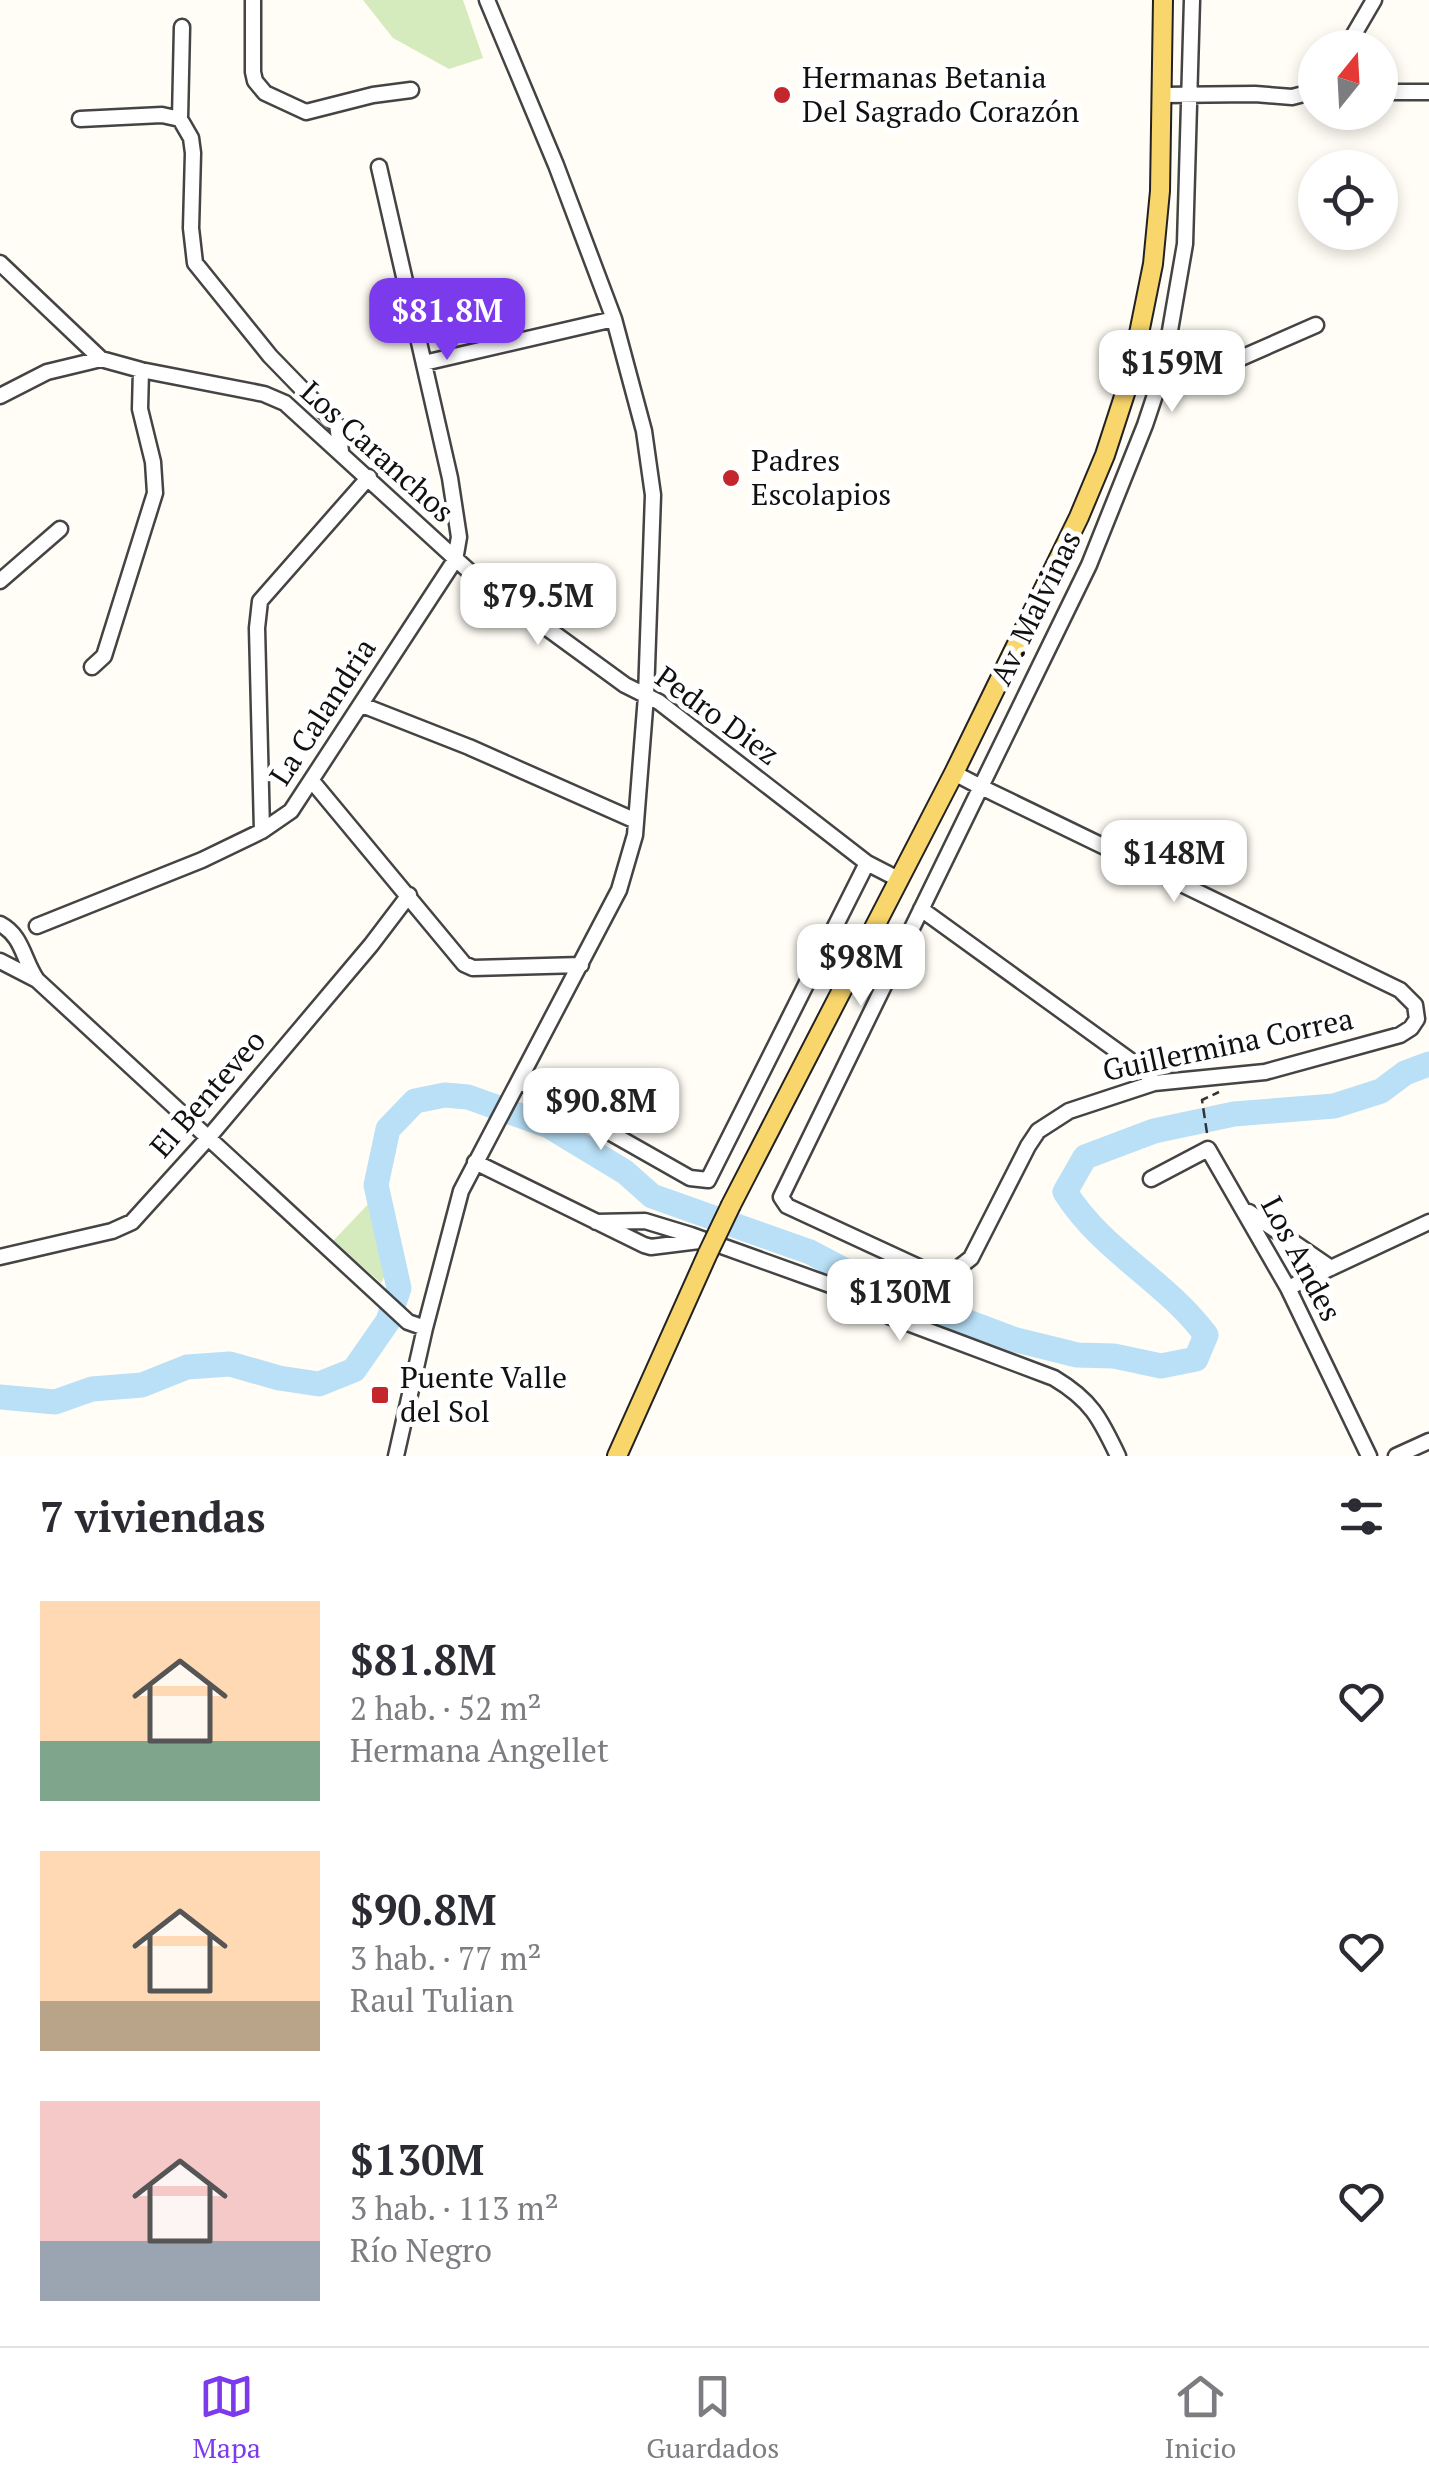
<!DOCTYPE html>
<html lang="es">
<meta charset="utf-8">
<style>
body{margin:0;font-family:"PT Serif",serif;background:#f2f2f3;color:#2b2b33;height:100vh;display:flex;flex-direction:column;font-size:38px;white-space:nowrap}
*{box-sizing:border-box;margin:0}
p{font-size:32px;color:#7c7c81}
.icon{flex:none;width:55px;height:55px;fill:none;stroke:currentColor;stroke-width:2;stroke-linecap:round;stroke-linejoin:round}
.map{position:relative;height:1456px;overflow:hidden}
.drawer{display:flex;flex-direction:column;background:#fff;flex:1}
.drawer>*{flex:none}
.needle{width:65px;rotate:18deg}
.buttons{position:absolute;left:1298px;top:30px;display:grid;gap:20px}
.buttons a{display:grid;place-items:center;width:100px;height:100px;border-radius:50%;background:#fff;box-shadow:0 5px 15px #0003;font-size:50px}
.price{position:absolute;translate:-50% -85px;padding:0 22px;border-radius:20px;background:#fff;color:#222;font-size:32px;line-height:65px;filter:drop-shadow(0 2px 5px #0008)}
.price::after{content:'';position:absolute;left:50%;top:60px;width:30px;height:22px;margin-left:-15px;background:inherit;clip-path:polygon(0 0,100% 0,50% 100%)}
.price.on{background:#7c3aed;color:#fff}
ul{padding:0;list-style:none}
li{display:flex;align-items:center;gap:30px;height:250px;padding:0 40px}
li span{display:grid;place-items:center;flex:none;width:280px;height:200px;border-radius:0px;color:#555}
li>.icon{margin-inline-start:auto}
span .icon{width:120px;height:120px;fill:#fffc;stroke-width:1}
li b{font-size:42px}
h2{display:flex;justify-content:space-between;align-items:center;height:120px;padding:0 40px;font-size:42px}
.menu{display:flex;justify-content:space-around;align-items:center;height:140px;border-top:2px solid #e1e1e2;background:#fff;font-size:28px;color:#7c7c81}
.menu a{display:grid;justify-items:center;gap:5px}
.menu .on{color:#7c3aed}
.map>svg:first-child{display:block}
.green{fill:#d5ebbd}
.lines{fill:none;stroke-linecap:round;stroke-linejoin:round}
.river{stroke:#b9e0f7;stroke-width:25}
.minor-casing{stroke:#444;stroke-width:19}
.major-casing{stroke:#222;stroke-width:22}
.path{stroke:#333;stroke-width:2.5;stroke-dasharray:10 5;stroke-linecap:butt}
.minor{stroke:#fff;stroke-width:14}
.major{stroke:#f9d66b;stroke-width:18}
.major-bridge-casing{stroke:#222;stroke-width:22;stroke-linecap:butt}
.major-bridge{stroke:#f9d66b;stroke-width:18}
.poi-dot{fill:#c4262e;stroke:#fff;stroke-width:4}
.labels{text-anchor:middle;stroke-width:10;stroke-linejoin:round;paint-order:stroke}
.poi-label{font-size:30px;fill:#111;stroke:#fff;text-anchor:start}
.street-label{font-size:30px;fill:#111;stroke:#fff}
</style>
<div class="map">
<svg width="1429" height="1456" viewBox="0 0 1429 1456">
<rect width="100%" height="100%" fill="#fffdf5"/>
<path class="green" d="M 363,0 L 463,0 L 483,58 L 449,69 L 393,38 Z
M 376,1196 L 392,1261 L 381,1283 L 333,1241 Z"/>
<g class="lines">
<path class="river" d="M 0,1397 L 55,1402 L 92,1389 L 142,1385 L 187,1367 L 230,1364 L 279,1378 L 319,1384 L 354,1370 L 388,1321 L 399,1288 L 376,1185 L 388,1129 L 415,1101 L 445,1095 L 468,1097 L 549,1126 L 625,1172 L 652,1196 L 810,1252 L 880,1289 L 1016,1340 L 1077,1355 L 1114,1356 L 1161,1366 L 1196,1359 L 1206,1335 C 1165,1280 1103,1252 1065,1192 L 1085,1157 L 1154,1131 L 1234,1114 L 1334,1106 L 1381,1091 L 1405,1073 L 1429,1064"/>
<g class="minor-casing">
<path id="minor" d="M 253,0 L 253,72 L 255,81 L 265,93 L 306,112 L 373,95 L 411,90
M 1346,48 L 1374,0
M 1380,92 L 1429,92
M 1162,95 L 1255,94 L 1292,97 L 1315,91
M 80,119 L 162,115 L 180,119 L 191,138 L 193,153 L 191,228 L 195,263 L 270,356 L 337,425 L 341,451
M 180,119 L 182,27
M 0,263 L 101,359 L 141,370 L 264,394 L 285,403 L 470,572 L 625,685 L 659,702 L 867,863 L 900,880
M 424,363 L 614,319
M 1163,371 L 1186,382 L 1316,325
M 0,396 L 47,372 L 101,359
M 0,581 L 60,529
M 92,667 L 104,656 L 155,493 L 153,462 L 140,409 L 141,370
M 362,705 L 469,747 L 636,821
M 954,773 L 979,786 L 1400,990 L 1415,1005 L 1417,1019 L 1411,1028 L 1400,1035 L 1265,1072 L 1154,1083 L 1069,1111 L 1038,1131 L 1028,1146 L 971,1258 L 953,1272 L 932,1273 L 787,1206 L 781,1197 L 1089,565 L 1145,425 L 1163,371 L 1185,244 L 1192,0
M 312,781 L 464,964 L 473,968 L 581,965
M 262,831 L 257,628 L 260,601 L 369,477
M 921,909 L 1142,1069 L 1154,1083
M 0,924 C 23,936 23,960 37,980 L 0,961
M 37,926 L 202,860 L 262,831 L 291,811 L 455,560 L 459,537 L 450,478 L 379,167
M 37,980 L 408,1322 L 425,1328
M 519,1081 L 690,1178 L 708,1180 L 867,863
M 475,1162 L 644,1245 L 651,1247 L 699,1241
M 1151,1179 L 1208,1149 L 1288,1288 L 1369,1456
M 1249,1212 L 1331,1268
M 596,1222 L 645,1221 L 691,1235 L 833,1286 L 889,1316 L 1054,1378 C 1091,1400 1100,1418 1118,1456
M 0,1257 L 112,1231 L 132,1222 L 209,1137 L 371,945 L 409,895
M 1288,1288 L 1429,1222
M 396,1456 L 425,1328 L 461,1191 L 619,890 L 635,835 L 646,696 L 653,495 L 644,431 L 614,319 L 556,165 L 487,0
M 1396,1456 L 1429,1441"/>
</g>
<g class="major-casing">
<path id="major" d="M 731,1205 L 954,773 L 1079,517 L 1105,455 L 1130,378 L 1153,264 L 1160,191 L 1163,0
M 617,1456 L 708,1253"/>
</g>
<path class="path" d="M 1207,1133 L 1202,1100 L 1219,1092"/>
<use href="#minor" class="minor"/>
<use href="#major" class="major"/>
<g class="major-bridge-casing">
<path id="major-bridge" d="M 708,1253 L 731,1205"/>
</g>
<use href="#major-bridge" class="major-bridge"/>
</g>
<g class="poi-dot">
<circle cx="782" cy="95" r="10"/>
<circle cx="731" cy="478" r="10"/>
<rect x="370" y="1385" width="20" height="20" rx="5"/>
</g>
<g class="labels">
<g class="poi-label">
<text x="802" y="88">Hermanas Betania<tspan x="802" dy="34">Del Sagrado Corazón</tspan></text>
<text x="751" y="471">Padres<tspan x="751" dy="34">Escolapios</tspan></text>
<text x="400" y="1388">Puente Valle<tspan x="400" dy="34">del Sol</tspan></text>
</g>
<g class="street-label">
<text transform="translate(377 452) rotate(42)" y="10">Los Caranchos</text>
<text transform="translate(1036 608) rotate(-64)" y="10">Av. Malvinas</text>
<text transform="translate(323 712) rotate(-57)" y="10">La Calandria</text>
<text transform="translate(717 716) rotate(36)" y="10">Pedro Diez</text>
<text transform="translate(1228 1045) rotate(-12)" y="10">Guillermina Correa</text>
<text transform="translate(208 1094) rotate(-49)" y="10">El Benteveo</text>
<text transform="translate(1301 1259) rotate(62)" y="10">Los Andes</text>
</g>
</g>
</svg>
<div class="buttons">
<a><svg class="needle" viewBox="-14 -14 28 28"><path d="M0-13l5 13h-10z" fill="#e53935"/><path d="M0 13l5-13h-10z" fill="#7c7c81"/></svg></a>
<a><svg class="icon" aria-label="locate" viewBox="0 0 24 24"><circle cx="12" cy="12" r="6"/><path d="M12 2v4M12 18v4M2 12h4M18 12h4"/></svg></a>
</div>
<b class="price on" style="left:447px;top:363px">$81.8M</b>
<b class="price" style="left:1172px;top:415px">$159M</b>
<b class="price" style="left:538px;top:648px">$79.5M</b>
<b class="price" style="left:1174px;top:905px">$148M</b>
<b class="price" style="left:861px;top:1009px">$98M</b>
<b class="price" style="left:601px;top:1153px">$90.8M</b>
<b class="price" style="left:900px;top:1344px">$130M</b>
</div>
<section class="drawer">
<h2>7 viviendas<svg class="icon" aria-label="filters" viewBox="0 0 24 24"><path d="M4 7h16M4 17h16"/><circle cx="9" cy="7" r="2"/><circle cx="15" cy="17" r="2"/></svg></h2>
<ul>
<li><span style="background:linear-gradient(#ffd9b3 70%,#7fa58c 0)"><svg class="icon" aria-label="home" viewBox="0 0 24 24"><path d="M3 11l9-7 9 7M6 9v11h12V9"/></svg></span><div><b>$81.8M</b><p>2 hab. · 52 m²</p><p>Hermana Angellet</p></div><svg class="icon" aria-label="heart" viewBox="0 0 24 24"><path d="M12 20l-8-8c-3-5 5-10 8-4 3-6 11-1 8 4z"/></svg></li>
<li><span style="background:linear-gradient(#ffd9b3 75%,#b9a48a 0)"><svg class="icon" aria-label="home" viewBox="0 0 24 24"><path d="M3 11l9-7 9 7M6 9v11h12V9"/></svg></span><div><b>$90.8M</b><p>3 hab. · 77 m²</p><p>Raul Tulian</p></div><svg class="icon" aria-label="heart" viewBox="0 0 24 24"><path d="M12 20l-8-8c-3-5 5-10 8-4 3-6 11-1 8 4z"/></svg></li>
<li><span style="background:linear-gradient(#f6c9c9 70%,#9aa5b1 0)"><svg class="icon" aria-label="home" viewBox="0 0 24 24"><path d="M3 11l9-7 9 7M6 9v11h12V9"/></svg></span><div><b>$130M</b><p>3 hab. · 113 m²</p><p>Río Negro</p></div><svg class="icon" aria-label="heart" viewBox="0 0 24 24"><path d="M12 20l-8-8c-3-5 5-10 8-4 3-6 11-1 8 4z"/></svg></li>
</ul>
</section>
<nav class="menu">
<a class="on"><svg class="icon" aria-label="map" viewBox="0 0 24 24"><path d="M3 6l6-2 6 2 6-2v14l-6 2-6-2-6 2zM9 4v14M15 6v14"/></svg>Mapa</a>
<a><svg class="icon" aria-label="saved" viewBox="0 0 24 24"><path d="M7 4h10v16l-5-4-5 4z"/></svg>Guardados</a>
<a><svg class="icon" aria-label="home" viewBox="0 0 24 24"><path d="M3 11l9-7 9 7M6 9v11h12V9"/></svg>Inicio</a>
</nav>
